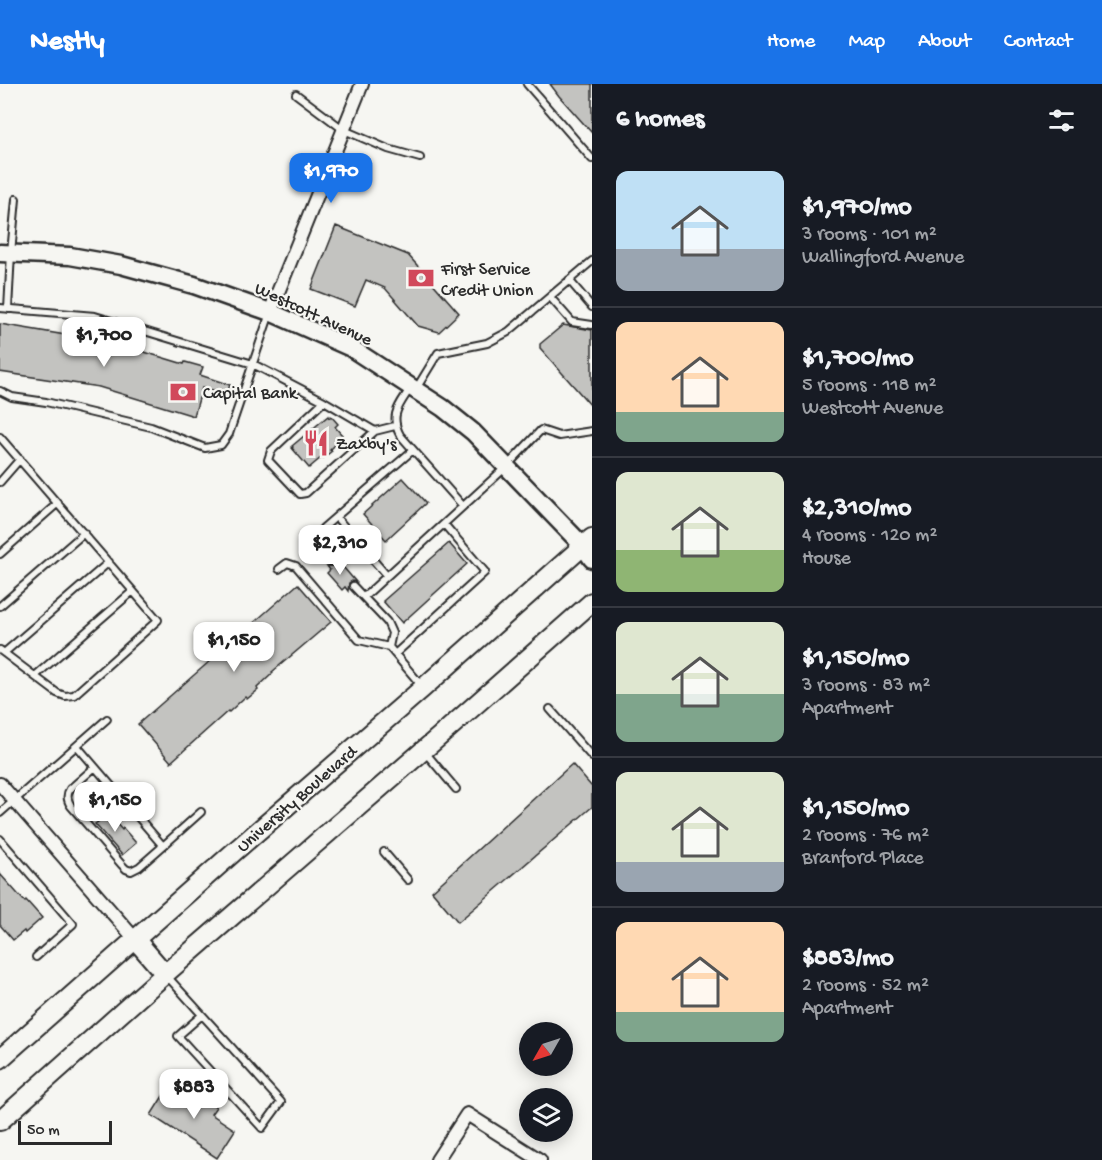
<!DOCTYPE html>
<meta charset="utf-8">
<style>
body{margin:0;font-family:"Gochi Hand",sans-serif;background:#242831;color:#f1f3f6;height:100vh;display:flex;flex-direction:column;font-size:22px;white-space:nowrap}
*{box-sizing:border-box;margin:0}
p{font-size:20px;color:#9ea1a6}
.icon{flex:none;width:33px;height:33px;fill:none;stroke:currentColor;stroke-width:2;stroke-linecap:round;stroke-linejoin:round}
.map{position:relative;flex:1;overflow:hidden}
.side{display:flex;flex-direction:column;background:#171b24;width:510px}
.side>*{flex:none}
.needle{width:39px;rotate:231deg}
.controls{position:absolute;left:519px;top:938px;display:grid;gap:12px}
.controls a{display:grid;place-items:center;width:54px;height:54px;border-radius:50%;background:#171b24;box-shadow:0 3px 15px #0003;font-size:30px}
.scale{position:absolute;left:18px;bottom:15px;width:94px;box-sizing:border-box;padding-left:6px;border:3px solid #2b2b2b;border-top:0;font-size:16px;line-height:21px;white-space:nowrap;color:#2b2b2b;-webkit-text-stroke:4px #f6f6f2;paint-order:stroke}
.price{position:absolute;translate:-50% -51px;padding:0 14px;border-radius:12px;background:#fff;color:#222;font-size:20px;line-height:39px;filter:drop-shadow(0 2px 3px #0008)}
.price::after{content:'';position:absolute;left:50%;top:36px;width:18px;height:14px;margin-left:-9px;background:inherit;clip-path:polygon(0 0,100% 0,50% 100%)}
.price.selected{background:#1a73e8;color:#fff}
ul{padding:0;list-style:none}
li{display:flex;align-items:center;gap:18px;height:150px;padding:0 24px}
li+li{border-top:2px solid #363941}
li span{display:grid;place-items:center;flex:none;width:168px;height:120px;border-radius:12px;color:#555}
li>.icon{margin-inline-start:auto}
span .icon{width:72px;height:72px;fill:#fffc;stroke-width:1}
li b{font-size:26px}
h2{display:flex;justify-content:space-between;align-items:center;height:72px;padding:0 24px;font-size:26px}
header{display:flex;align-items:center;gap:36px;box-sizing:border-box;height:84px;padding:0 30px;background:#1a73e8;color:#fff}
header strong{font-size:28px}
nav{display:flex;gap:33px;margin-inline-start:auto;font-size:21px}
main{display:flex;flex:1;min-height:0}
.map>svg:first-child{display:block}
.building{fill:#c3c3c0;stroke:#2b2b2b;stroke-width:1.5}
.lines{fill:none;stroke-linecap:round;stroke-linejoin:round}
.service-casing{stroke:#2b2b2b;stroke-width:10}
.minor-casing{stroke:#2b2b2b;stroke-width:16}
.tertiary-casing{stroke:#2b2b2b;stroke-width:21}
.secondary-casing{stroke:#2b2b2b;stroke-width:22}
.service{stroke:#f6f6f2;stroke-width:6}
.minor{stroke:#f6f6f2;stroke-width:12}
.tertiary{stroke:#f6f6f2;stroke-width:16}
.secondary{stroke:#f6f6f2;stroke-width:18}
.labels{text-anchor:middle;stroke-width:4.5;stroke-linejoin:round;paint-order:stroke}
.poi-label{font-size:18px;fill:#2b2b2b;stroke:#f6f6f2;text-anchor:start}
.street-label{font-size:18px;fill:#2b2b2b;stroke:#f6f6f2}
</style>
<header>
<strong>Nestly</strong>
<nav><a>Home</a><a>Map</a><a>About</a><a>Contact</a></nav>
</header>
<main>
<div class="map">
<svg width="592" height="1076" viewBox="0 0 592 1076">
<rect width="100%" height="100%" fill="#f6f6f2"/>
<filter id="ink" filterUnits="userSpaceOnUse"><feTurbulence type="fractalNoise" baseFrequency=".0167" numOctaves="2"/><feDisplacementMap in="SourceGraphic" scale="12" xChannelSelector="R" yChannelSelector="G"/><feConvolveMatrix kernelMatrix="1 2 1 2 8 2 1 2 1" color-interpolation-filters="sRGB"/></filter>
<g filter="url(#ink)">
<path class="building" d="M 550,0 L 592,0 L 592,49 L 559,12 Z
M 336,142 L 408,171 L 459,229 L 439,248 L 418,242 L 385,204 L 366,196 L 355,222 L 311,205 Z
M 0,240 L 95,256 L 95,259 L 114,263 L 114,261 L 131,264 L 184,280 L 185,278 L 203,283 L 200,291 L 230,301 L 226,311 L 202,304 L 194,332 L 99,303 L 0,288 Z
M 563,241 L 592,246 L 592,323 L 540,264 L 540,260 Z
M 328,332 L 329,334 L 331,332 L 338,340 L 335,343 L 342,351 L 337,355 L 339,357 L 330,366 L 332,367 L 323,374 L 322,373 L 309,384 L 292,364 L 293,363 L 292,362 Z
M 403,394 L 426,419 L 386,456 L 363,430 Z
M 449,459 L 467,480 L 402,539 L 383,517 Z
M 337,476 L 356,498 L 352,497 L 349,499 L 348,507 L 345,503 L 342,506 L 327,489 L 330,486 L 327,482 L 335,482 L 337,479 Z
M 298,500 L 331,538 L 272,588 L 273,589 L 257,604 L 258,606 L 247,615 L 245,613 L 229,628 L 228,627 L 171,678 L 138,640 Z
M 572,680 L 592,703 L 592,723 L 458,838 L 432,807 Z
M 104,728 L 106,730 L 108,730 L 122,746 L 123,744 L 136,759 L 122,771 L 95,740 L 98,738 L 95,735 Z
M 0,790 L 25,818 L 26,816 L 42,834 L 25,849 L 24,847 L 13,856 L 0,841 Z
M 168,1004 L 180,1012 L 185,1004 L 193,1009 L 196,1004 L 211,1014 L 208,1017 L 216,1023 L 211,1030 L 235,1046 L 217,1074 L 151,1031 Z"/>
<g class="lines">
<g class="service-casing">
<path id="service" d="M 527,0 L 592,75
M 296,10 L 344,46 L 388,65 L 420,74
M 569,196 L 592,223
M 550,213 L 572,238 L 592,241
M 0,224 L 95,232 L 253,280 L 324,317 L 375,347 L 395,342
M 8,225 L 11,169 L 16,115
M 411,303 C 400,321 389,330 400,351 L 463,422
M 416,305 L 438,269 L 487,259 L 508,248 L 592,177
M 0,307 L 12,313 L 46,318 L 151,343 L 205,364 L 221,361 L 229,350 L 270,229
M 324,317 L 271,367 L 268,376 L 300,410 L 306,409 L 375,347
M 0,353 L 158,536 L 74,611 L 65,612 L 57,609 L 0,566
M 0,398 L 20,375
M 336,433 L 387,492
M 0,470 L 58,419
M 332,478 L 314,457 L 316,453 L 323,444 L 413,366
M 279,485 L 287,479 L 296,482 L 359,556 L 389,563 L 421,601
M 353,502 L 387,538 L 392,549 L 389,563
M 364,513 L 506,383 L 541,346 L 559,352 L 592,347
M 0,522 L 84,449
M 4,569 L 109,478
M 395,570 L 485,488 L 444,440
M 35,592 L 133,507
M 550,625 L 592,673
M 77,662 L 163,762 L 201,728
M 424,667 L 456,705
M 95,683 L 70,705 C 66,711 67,716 71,722 L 122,781 L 126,785 L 131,787 L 139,783 L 163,762
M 0,729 L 107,635
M 0,755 L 73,840 L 36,873
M 384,768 L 408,796
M 166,891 L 281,1018 L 262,1044 L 178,952 L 202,931"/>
</g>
<g class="minor-casing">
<path id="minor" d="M 270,228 L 362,0
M 0,700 L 135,855
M 437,1076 L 467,1030 L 540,1076"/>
</g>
<g class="tertiary-casing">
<path id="tertiary" d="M 0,169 L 70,172 L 121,181 L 194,201 L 270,228 L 351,264 L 443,324 L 473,348 L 583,462 L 592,475"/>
</g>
<g class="secondary-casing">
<path id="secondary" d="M 135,855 L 165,890
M 0,975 L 235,767 L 423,604 L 592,454
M 0,1037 L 165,890 L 448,645 L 592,518"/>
</g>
<use href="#service" class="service"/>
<use href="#minor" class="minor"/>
<use href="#tertiary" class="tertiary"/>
<use href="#secondary" class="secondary"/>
</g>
</g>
<defs>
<g id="bank-bare" transform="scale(2.07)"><path d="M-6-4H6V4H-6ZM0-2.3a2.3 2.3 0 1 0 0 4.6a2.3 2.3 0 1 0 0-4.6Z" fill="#d1495b" stroke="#f6f6f2" stroke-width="2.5" paint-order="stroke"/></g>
<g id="restaurant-bare" transform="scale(2.07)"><path d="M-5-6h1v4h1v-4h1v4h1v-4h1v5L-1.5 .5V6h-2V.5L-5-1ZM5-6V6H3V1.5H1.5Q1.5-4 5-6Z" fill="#d1495b" stroke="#f6f6f2" stroke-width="2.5" paint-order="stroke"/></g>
</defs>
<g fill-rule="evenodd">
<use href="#bank-bare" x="421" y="194"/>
<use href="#bank-bare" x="183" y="308"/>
<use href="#restaurant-bare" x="316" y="359"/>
</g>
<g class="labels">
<g class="poi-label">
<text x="441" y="190">First Service<tspan x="441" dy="21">Credit Union</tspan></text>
<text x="203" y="314">Capital Bank</text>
<text x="336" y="365">Zaxby's</text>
</g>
<g class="street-label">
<text transform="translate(314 229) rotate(25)" y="6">Westcott Avenue</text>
<text transform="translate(296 714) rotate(-41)" y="6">University Boulevard</text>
</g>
</g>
</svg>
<div class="controls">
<a><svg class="needle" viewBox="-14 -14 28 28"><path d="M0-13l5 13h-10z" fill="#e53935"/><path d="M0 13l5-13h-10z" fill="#9ea1a6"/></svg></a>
<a><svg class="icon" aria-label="layers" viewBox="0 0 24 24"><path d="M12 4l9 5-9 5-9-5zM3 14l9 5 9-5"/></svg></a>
</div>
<div class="scale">50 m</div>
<b class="price selected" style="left:331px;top:120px">$1,970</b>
<b class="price" style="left:104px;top:284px">$1,700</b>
<b class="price" style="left:340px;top:492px">$2,310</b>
<b class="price" style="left:234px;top:589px">$1,150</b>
<b class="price" style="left:115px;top:749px">$1,150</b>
<b class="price" style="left:194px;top:1036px">$883</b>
</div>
<section class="side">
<h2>6 homes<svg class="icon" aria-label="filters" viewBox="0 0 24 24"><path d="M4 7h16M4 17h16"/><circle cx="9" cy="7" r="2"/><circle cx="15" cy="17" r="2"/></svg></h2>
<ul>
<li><span style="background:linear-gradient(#bfe0f5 65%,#9aa5b1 0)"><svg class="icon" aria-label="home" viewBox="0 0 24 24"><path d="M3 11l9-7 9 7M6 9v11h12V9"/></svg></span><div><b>$1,970/mo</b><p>3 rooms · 101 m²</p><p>Wallingford Avenue</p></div></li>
<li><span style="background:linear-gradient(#ffd9b3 75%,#7fa58c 0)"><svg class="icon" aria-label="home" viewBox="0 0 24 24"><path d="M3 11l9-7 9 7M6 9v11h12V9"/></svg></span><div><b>$1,700/mo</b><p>5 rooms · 118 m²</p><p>Westcott Avenue</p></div></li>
<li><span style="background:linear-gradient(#dfe7d0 65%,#8fb573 0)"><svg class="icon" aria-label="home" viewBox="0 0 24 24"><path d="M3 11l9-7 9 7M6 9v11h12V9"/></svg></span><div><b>$2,310/mo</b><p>4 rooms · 120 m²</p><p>House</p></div></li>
<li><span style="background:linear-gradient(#dfe7d0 60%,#7fa58c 0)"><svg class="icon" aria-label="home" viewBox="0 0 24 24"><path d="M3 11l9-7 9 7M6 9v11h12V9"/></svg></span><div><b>$1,150/mo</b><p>3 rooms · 83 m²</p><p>Apartment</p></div></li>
<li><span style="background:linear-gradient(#dfe7d0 75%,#9aa5b1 0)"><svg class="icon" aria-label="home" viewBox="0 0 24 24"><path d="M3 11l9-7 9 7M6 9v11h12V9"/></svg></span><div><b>$1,150/mo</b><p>2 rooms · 76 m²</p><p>Branford Place</p></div></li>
<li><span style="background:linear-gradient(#ffd9b3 75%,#7fa58c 0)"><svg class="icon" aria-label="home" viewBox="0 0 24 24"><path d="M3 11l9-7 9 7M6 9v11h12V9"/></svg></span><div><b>$883/mo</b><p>2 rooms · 52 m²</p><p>Apartment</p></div></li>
</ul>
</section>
</main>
